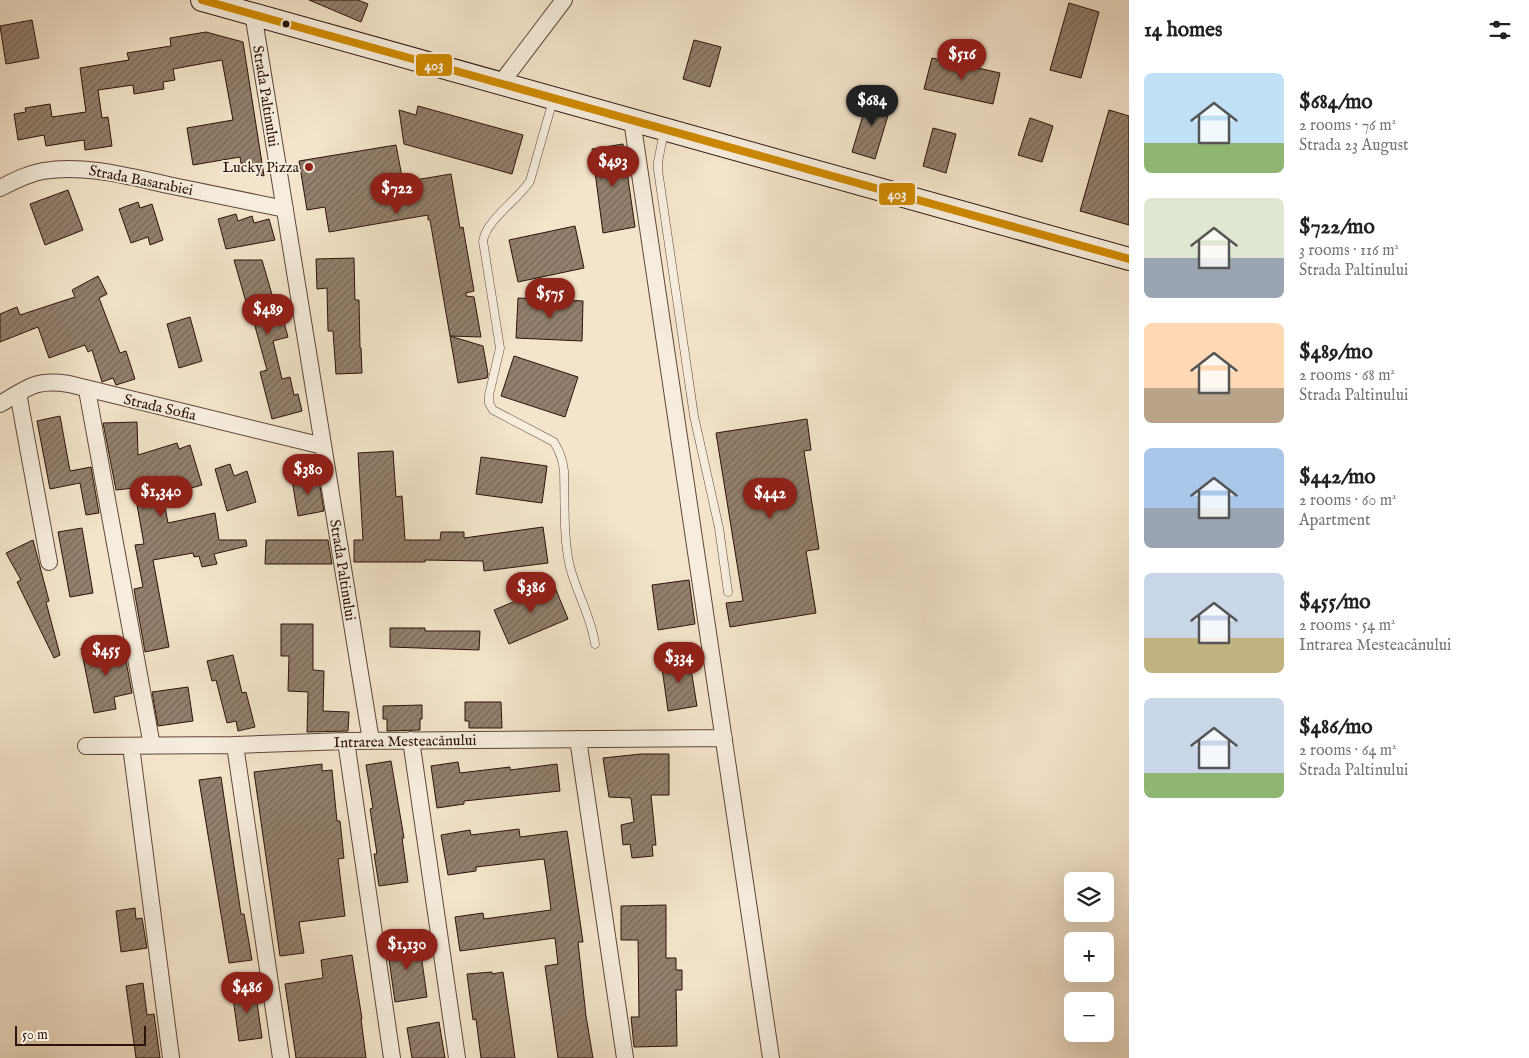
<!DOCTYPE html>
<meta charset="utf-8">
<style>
body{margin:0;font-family:"IM FELL English",serif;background:#f6f6f6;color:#222;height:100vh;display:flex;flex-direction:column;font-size:19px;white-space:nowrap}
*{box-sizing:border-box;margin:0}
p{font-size:16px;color:#767676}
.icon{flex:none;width:28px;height:28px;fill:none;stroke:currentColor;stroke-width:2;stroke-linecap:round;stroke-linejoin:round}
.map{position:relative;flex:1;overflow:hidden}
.drawer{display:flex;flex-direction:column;background:#fff;width:400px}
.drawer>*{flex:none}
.fabs{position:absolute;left:1064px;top:872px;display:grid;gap:10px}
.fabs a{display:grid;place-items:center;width:50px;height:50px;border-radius:8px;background:#fff;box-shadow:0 5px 20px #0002;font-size:25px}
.scale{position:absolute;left:15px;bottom:12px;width:131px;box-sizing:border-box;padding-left:5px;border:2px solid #2b1307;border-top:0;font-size:14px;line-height:18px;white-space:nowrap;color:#2b1307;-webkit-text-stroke:4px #f7eddd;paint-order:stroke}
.price{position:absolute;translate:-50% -42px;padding:0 11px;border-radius:18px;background:#8f2418;color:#fff;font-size:16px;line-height:32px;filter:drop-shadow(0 1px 2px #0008)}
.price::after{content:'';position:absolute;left:50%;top:30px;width:15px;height:11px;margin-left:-8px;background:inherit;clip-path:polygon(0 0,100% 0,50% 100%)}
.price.active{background:#222;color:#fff}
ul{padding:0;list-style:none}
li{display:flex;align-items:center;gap:15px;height:125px;padding:0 15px}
li span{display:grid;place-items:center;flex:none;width:140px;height:100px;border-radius:8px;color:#555}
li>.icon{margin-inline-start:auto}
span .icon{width:60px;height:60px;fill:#fffc;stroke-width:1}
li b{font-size:21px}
h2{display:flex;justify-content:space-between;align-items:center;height:60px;padding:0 15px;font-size:21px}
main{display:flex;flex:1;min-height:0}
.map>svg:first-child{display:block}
.building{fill:url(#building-hatch);stroke:#2b1307}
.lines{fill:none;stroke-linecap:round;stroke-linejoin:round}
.lane-casing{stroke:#5d4738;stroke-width:9}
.street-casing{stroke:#5d4738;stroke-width:18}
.secondary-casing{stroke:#2b1307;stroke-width:24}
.lane{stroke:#f7eddd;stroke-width:8}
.street{stroke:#f7eddd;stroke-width:16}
.secondary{stroke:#f7eddd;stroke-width:22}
.bus-1-casing{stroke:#f7eddd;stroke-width:11}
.bus-1{stroke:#ce8901;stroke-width:8}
.bus-dot{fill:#2b1307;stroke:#f7eddd;stroke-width:2}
.poi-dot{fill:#8f2418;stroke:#f7eddd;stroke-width:2}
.labels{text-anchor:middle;stroke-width:4;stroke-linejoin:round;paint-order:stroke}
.street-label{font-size:15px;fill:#2b1307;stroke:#f7eddd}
.poi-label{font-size:15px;fill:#2b1307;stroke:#f7eddd;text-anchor:end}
.line-badge{stroke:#f7eddd;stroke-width:2}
.badge-label{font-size:14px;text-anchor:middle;font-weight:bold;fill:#fff}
</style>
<main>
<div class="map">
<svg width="1129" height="1058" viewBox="0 0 1129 1058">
<defs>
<pattern id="building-hatch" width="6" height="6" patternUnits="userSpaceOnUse" patternTransform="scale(1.25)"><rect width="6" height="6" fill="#93806d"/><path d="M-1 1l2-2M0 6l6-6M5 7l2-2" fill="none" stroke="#786858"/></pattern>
</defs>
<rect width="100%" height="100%" fill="#f3e4cb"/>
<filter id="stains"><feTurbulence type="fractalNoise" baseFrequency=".004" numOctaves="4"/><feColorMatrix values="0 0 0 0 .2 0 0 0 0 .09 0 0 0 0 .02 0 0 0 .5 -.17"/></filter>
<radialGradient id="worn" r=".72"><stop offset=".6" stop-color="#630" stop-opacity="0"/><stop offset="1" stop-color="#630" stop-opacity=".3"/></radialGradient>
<path class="building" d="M 309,0 L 358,0 L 368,4 L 361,22 Z
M 1069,3 L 1099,12 L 1081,78 L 1050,70 Z
M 32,20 L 39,58 L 6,64 L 0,26 Z
M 206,32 L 243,42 L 264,176 L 242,170 L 240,157 L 193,165 L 187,128 L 233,120 L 222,60 L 173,69 L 175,80 L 163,82 L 164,89 L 134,94 L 133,85 L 98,90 L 102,118 L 108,117 L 112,146 L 85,150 L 84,140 L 46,146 L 44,135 L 18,140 L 14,114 L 26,112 L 25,108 L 50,104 L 52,117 L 86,112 L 80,68 L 129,60 L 127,53 L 171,46 L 170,38 Z
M 694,40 L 721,47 L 710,87 L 683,79 Z
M 932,58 L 1000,73 L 993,104 L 924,89 Z
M 869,95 L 892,102 L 875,159 L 852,152 Z
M 418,106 L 523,135 L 512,174 L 404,144 L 399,110 L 416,115 Z
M 1109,110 L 1129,116 L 1129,225 L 1080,211 Z
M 1030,118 L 1053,126 L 1042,162 L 1018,155 Z
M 933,128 L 956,134 L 946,173 L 923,166 Z
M 623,144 L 635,227 L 603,233 L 592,149 Z
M 396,145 L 403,182 L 451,174 L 460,228 L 463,227 L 474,291 L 466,293 L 466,296 L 474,297 L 481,337 L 450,336 L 430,220 L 428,220 L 428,215 L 329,232 L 325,207 L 307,210 L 299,161 Z
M 68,190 L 83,230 L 45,245 L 30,204 Z
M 138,202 L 140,208 L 152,204 L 163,240 L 150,245 L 148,237 L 131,243 L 119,209 Z
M 236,214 L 238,221 L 252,216 L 254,223 L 269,219 L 275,240 L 226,249 L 218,219 Z
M 575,226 L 584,268 L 518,282 L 509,240 Z
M 354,258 L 355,300 L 359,300 L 360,348 L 361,348 L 362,373 L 336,374 L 333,331 L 328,331 L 327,288 L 317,289 L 316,259 Z
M 234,260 L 262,260 L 277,312 L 281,311 L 288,337 L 273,341 L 282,379 L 290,377 L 294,395 L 298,394 L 302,411 L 272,419 L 260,372 L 267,370 L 250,308 L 248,309 Z
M 98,276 L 107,294 L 99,298 L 120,353 L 126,351 L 135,379 L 116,385 L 113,378 L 102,382 L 92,350 L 88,352 L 85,345 L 49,358 L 38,327 L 0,342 L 0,314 L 17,307 L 20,315 L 75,297 L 72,290 Z
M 518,298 L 583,301 L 582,341 L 516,338 Z
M 190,317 L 202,361 L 179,368 L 167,324 Z
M 450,336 L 483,346 L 488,374 L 487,378 L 458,383 Z
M 514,356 L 578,377 L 565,417 L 501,396 Z
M 60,416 L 70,471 L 91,467 L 99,513 L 86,515 L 80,483 L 50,489 L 37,421 Z
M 807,419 L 811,450 L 804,451 L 819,549 L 806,551 L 816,613 L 730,627 L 726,603 L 743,601 L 716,433 Z
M 137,422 L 138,455 L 177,443 L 179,449 L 190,445 L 202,485 L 163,496 L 168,523 L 215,513 L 219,540 L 246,540 L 247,546 L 214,554 L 217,564 L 202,567 L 199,556 L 194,557 L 193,553 L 153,560 L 169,647 L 145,652 L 134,589 L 143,587 L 135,545 L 144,544 L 134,488 L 116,490 L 103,423 Z
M 393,451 L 396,497 L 402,496 L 405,540 L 440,540 L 441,532 L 464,532 L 464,538 L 543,527 L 548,563 L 484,571 L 483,561 L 425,560 L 425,562 L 354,562 L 354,540 L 363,540 L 358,453 Z
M 481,457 L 547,466 L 542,503 L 476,494 Z
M 230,464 L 234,476 L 247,471 L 256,502 L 227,511 L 215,469 Z
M 318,475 L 324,511 L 298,516 L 292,480 Z
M 82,528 L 93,593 L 70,597 L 58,532 Z
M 33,540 L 49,601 L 46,602 L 60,655 L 54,658 L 17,582 L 21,580 L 6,553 Z
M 266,540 L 328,540 L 332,564 L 265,564 Z
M 689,580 L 695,624 L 658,630 L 652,585 Z
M 554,585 L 568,619 L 509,644 L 494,610 Z
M 281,624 L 313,624 L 313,670 L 324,671 L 323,711 L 349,712 L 348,731 L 307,732 L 308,692 L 288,691 L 289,656 L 281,656 Z
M 390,628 L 425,628 L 425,631 L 480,631 L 479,650 L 390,647 Z
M 103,644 L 105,653 L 124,650 L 132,693 L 114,697 L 116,709 L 94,713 L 81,648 Z
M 233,655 L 242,693 L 246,692 L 255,727 L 238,731 L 236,721 L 227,723 L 216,680 L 212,681 L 207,661 Z
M 689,657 L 697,706 L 668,711 L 661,661 Z
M 188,687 L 193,721 L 158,726 L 152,692 Z
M 465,702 L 501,702 L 502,728 L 469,728 L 469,721 L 465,721 Z
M 422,705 L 422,719 L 420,719 L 420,730 L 387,731 L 387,719 L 383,719 L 383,706 Z
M 641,754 L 669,754 L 669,795 L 651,795 L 656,845 L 652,845 L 653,856 L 632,858 L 630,844 L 623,845 L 621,825 L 634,822 L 631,798 L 609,797 L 603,758 Z
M 391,761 L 404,838 L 402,838 L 408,882 L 379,886 L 374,854 L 377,854 L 370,809 L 373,808 L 366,765 Z
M 458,762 L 460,773 L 510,767 L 510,770 L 557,764 L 560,791 L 464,801 L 464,804 L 437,808 L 431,766 Z
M 322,764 L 322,771 L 332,770 L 337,821 L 340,821 L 344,858 L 338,859 L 345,916 L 299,922 L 304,953 L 280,956 L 254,772 Z
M 221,777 L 241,914 L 244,914 L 252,960 L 229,963 L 199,780 Z
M 519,829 L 520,837 L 567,831 L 583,942 L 578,942 L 586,1016 L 593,1058 L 558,1058 L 545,966 L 558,964 L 555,938 L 460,951 L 455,917 L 483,913 L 484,919 L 551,910 L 547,878 L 544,859 L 476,867 L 476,871 L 448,875 L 441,835 L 470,830 L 471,835 Z
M 666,905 L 666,958 L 676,958 L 676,970 L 682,970 L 682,990 L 676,990 L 677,1046 L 634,1047 L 631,1017 L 639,1017 L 638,940 L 621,940 L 621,906 Z
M 135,908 L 136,919 L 142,918 L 147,948 L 121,952 L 116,911 Z
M 419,940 L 427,997 L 395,1002 L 387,945 Z
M 352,955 L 362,1019 L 361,1019 L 366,1058 L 296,1058 L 285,984 L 323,978 L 321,960 Z
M 492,972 L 492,974 L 503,972 L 515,1058 L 481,1058 L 476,1019 L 473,1020 L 467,974 Z
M 143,983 L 147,1015 L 154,1014 L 160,1058 L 136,1058 L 126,986 Z
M 255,988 L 262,1038 L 239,1041 L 232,991 Z
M 439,1022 L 445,1058 L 412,1058 L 407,1028 Z"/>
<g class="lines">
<g class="lane-casing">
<path id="lane" d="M 553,100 L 530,181 C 517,201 487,219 483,241 L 500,348 L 489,395 L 489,403 L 493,410 L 554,442 C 560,452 563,460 564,471 C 565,503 563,537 570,567 C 577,594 591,616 595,644
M 664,131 L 658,162 L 658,170 L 694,416 L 719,528 L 728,592"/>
</g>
<g class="street-casing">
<path id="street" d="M 253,13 L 371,741
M 501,83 L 564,0
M 632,120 L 771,1058
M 0,188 C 14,181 27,174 43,171 C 84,164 127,176 168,185 C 207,193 246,201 285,209
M 87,390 L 152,746
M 18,393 L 49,562
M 0,404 C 29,387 35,379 69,384 L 323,446
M 578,739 L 625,1058
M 411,740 L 457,1058
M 346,741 L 392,1058
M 235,745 L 281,1058
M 86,746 L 235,745 L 346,741 L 724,738
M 131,746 L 171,1058"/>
</g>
<g class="secondary-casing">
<path id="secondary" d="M 202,0 L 1129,259"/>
</g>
<use href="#lane" class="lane"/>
<use href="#street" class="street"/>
<use href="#secondary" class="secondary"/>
<g class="bus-1-casing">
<path id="bus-1" d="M 202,0 L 1129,259"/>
</g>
<use href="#bus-1" class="bus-1"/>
</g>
<circle class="bus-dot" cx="286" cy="24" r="4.5"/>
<circle class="poi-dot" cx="309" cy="167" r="5"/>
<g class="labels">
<g class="street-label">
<text transform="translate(266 96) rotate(81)" y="5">Strada Paltinului</text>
<text transform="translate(141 180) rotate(11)" y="5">Strada Basarabiei</text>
<text transform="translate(160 407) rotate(13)" y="5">Strada Sofia</text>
<text transform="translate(343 570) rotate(81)" y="5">Strada Paltinului</text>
<text transform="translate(405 741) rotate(-1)" y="5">Intrarea Mesteacănului</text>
</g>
<g class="poi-label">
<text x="299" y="172">Lucky Pizza</text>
</g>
</g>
<g class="line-badge">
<rect x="415" y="53" width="38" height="24" rx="5" fill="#ce8901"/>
<rect x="878" y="182" width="38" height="24" rx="5" fill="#ce8901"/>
</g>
<g class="badge-label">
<text x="434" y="70">403</text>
<text x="897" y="199">403</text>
</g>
<rect width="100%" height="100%" filter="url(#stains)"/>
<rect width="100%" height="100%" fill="url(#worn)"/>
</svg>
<div class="fabs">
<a><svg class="icon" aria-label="layers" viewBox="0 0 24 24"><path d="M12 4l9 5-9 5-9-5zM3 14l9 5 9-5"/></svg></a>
<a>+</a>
<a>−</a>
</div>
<div class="scale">50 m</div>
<b class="price" style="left:962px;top:81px">$516</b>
<b class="price active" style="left:872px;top:127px">$684</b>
<b class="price" style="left:613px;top:188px">$493</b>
<b class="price" style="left:397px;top:215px">$722</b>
<b class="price" style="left:550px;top:320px">$575</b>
<b class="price" style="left:268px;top:336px">$489</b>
<b class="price" style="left:308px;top:496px">$380</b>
<b class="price" style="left:161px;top:518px">$1,340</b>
<b class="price" style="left:770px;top:520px">$442</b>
<b class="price" style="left:531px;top:614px">$386</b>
<b class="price" style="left:106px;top:677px">$455</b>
<b class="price" style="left:679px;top:684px">$334</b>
<b class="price" style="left:407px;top:971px">$1,130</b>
<b class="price" style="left:247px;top:1014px">$486</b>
</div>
<section class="drawer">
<h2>14 homes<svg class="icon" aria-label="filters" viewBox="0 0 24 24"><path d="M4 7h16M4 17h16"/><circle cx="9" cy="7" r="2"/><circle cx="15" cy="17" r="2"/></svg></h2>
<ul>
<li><span style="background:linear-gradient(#bfe0f5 70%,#8fb573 0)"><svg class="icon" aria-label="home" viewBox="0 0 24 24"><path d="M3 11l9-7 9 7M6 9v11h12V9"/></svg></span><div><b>$684/mo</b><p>2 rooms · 76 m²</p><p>Strada 23 August</p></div></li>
<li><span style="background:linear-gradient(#dfe7d0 60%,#9aa5b1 0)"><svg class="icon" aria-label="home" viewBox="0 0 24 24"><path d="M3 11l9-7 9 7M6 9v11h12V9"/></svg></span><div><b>$722/mo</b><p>3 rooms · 116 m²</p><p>Strada Paltinului</p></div></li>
<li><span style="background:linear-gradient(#ffd9b3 65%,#b9a48a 0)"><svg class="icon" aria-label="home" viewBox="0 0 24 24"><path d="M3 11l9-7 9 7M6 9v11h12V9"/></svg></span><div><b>$489/mo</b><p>2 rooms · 68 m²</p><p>Strada Paltinului</p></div></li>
<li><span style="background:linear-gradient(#a9c7e8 60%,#9aa5b1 0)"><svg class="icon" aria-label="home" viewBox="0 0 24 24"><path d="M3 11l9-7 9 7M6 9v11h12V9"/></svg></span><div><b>$442/mo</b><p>2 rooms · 60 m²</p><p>Apartment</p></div></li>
<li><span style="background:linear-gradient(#c9d6e8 65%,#c2b280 0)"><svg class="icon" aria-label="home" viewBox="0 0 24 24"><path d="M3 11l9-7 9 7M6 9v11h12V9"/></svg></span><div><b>$455/mo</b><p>2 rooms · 54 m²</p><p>Intrarea Mesteacănului</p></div></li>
<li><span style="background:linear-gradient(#c9d6e8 75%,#8fb573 0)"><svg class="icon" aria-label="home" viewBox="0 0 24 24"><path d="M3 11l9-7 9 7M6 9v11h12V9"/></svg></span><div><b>$486/mo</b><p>2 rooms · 64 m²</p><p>Strada Paltinului</p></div></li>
</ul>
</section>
</main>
